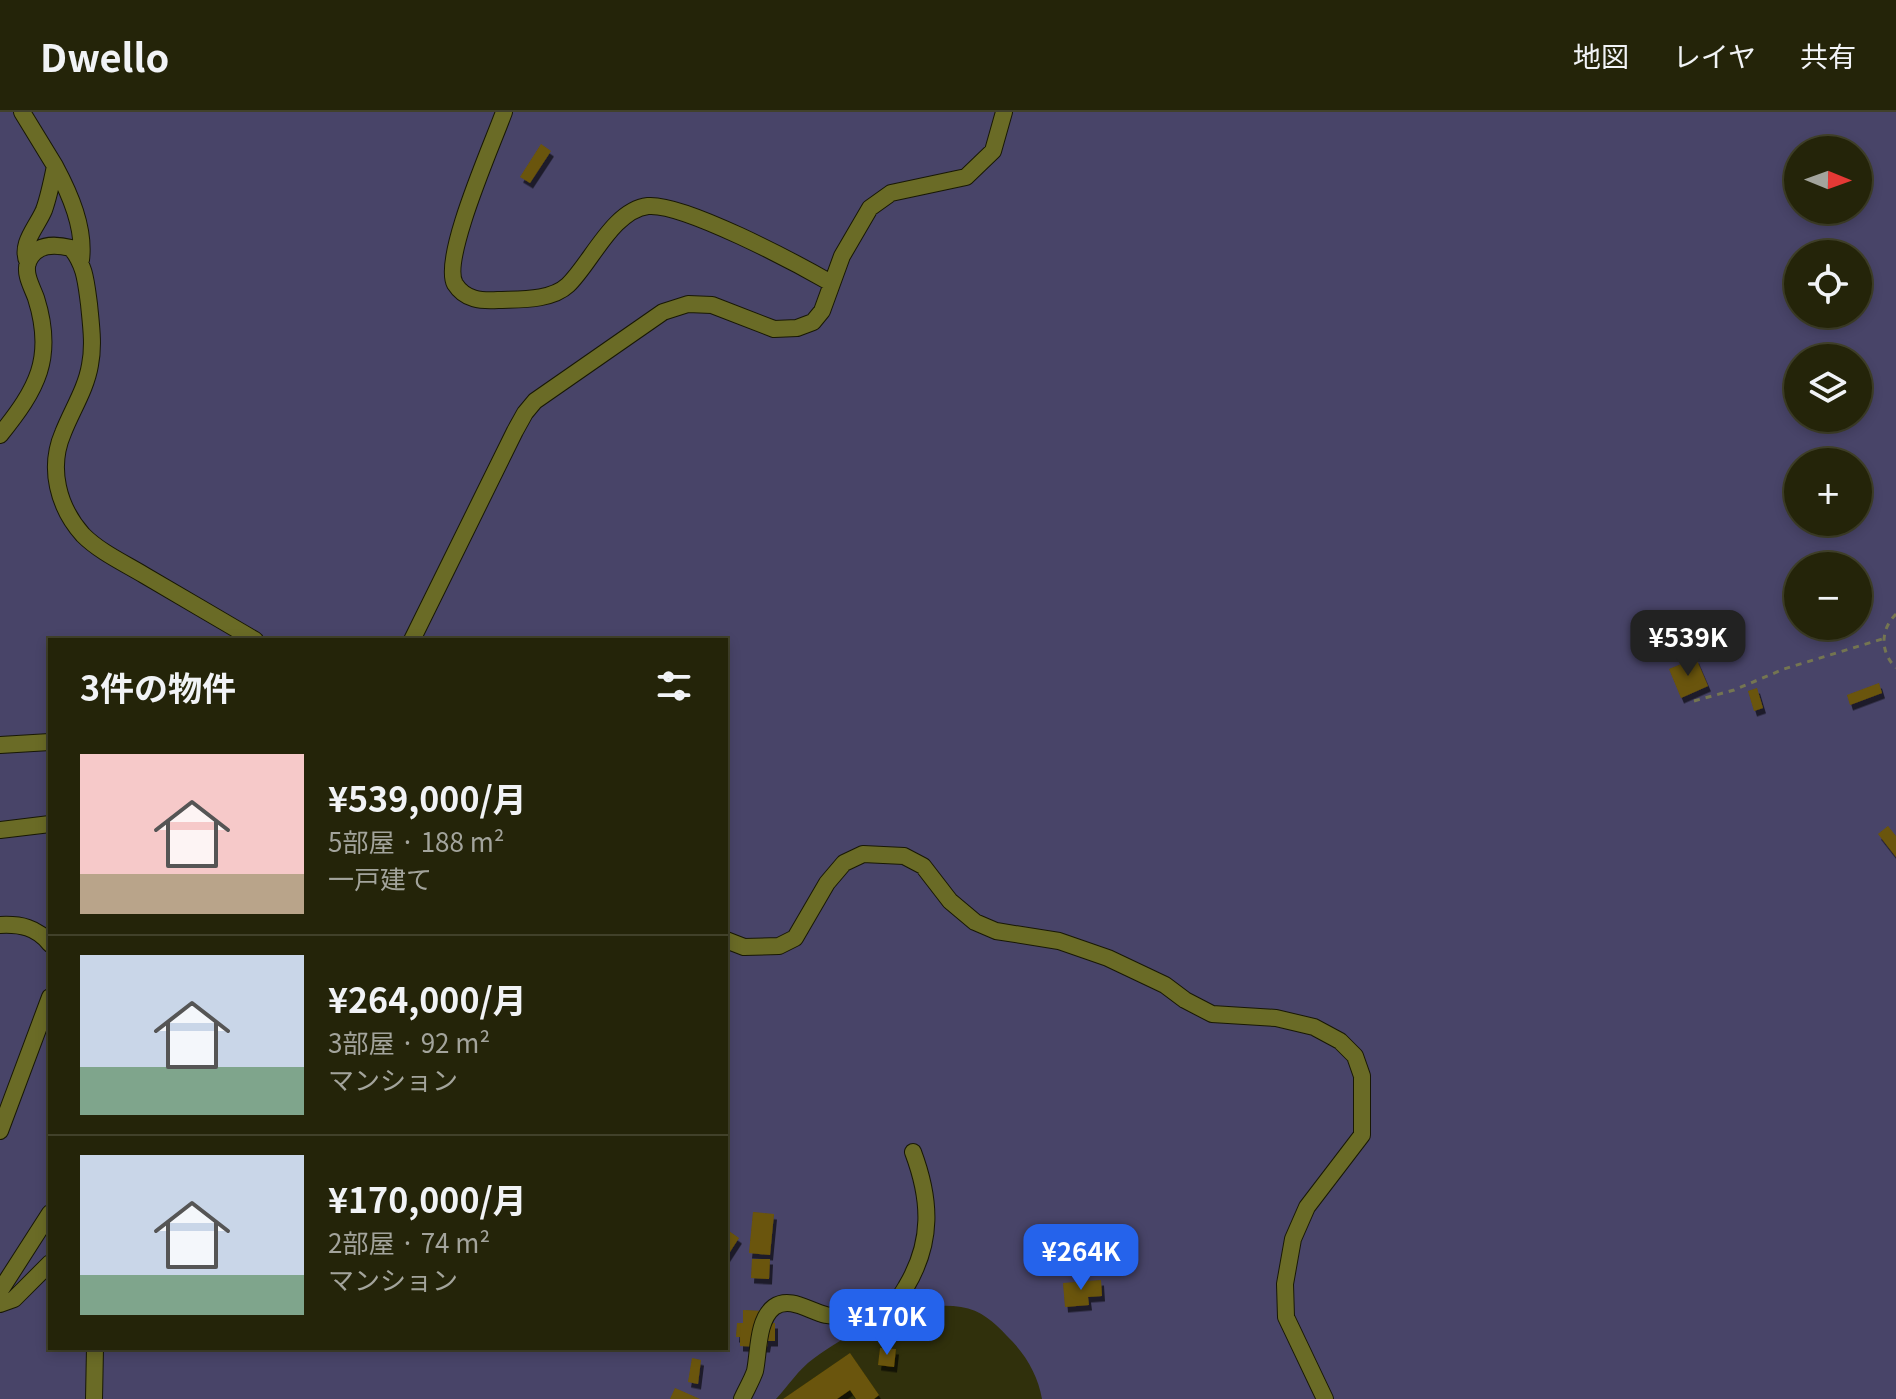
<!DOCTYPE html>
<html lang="ja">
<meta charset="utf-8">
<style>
body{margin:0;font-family:Georgia,"Noto Sans JP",serif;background:#303017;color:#f1f3f6;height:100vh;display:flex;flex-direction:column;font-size:30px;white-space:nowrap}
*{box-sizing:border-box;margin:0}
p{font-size:26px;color:#a3a49c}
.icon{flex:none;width:44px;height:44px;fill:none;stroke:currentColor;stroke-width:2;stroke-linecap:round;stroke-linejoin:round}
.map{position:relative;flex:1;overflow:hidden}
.drawer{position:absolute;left:48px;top:526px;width:680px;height:712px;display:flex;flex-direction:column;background:#242409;border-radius:0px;box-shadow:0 4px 12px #0003,0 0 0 2px #41412a}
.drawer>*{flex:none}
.needle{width:52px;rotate:91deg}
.controls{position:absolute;left:1784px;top:24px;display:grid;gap:16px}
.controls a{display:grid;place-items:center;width:88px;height:88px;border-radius:50%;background:#242409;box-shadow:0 4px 12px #0003,0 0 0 2px #41412a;font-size:40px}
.price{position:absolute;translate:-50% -68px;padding:0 18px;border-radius:16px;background:#2563eb;color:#fff;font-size:26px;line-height:52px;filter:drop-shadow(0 2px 4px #0008)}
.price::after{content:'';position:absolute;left:50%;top:48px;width:24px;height:18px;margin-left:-12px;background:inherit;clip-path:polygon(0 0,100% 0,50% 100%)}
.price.active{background:#222;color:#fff}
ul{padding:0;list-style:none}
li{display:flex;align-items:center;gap:24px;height:200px;padding:0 32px}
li+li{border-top:2px solid #41412a}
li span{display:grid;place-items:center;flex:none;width:224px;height:160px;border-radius:0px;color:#555}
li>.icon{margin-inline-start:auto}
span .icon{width:96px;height:96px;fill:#fffc;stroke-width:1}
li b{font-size:34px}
h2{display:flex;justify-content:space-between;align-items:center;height:96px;padding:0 32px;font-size:34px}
header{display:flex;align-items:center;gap:48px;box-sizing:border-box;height:112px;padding:0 40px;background:#242409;border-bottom:2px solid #41412a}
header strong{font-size:38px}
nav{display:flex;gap:44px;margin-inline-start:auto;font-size:28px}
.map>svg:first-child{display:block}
.green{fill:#484468;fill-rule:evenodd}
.building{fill:#6b5408;filter:url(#shadow)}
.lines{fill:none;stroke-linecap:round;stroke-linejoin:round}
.minor-casing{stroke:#181804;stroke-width:18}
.path{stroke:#747551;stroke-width:3;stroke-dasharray:6 6;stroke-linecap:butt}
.minor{stroke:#6a6b26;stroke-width:16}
</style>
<header>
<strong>Dwello</strong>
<nav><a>地図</a><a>レイヤ</a><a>共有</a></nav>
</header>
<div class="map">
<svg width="1896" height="1287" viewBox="0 0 1896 1287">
<defs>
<filter id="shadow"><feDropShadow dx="3" dy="5.5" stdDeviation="0" flood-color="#0009"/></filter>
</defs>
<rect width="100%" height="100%" fill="#30300c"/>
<path class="green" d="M 0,0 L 1896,0 L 1896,1287 L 1042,1287 C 1038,1263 1025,1241 1007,1224 C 994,1210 981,1198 961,1195 C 913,1187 851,1219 813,1247 C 799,1257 788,1274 776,1287 L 0,1287 ZM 1798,38 L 1858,38 L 1858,98 L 1798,98 ZM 1798,142 L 1858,142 L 1858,202 L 1798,202 ZM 1798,246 L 1858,246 L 1858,306 L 1798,306 ZM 1798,350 L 1858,350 L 1858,410 L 1798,410 ZM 1798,454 L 1858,454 L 1858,514 L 1798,514 ZM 50,528 L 726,528 L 726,1236 L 50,1236 Z"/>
<path class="building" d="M 541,32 L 551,39 L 530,71 L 520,65 Z
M 1696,546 L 1708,574 L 1681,586 L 1669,557 Z
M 1879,571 L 1882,581 L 1850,593 L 1847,583 Z
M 1757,576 L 1763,596 L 1754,599 L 1748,579 Z
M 1888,714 L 1896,724 L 1896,745 L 1878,722 Z
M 753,1100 L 774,1102 L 770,1143 L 749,1141 Z
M 726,1117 L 739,1126 L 726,1146 Z
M 752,1147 L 770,1147 L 769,1167 L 751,1166 Z
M 1101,1168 L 1102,1184 L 1088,1185 L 1089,1193 L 1065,1195 L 1063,1171 Z
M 743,1198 L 767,1199 L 767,1211 L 775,1211 L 775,1229 L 768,1229 L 767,1235 L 740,1234 L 740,1225 L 736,1225 L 737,1211 L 743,1211 Z
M 880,1236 L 896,1237 L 894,1255 L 878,1253 Z
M 850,1241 L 879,1283 L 874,1287 L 856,1287 L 850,1278 L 837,1287 L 783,1287 Z
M 692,1246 L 701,1248 L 698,1272 L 688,1270 Z
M 675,1276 L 700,1287 L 670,1287 Z"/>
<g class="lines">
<g class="minor-casing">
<path id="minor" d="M 22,0 L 55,54
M 504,0 C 493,31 441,147 455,172 C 465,188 481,189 498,188 C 519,187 551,189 568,173 C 591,151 613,98 648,94 C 684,91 796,151 831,171
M 28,151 C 19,132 37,115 44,98 C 49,84 52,69 55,54 C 70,82 85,116 81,148
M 0,323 C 37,277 55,246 36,186 C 32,175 24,162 28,150 C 36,131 55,132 71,136 C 85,153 86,170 89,192 C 91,213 94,233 90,253 C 86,277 72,298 63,321 C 48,356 58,395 83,423 C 100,440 124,451 144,463 C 181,485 218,506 255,528
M 412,528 L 515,319 L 525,301 L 535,289 L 663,200 L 688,192 L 712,193 L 774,217 L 797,216 L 813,210 L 822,199 L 842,144 L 870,96 L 891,81 L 966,65 L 993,39 L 1004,0
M 0,633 L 50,630
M 0,718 L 50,712
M 0,813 C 20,812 37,815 50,832
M 726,828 L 744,835 L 779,834 L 795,826 L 827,771 L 844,751 L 863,742 L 904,744 L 923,754 L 950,789 L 975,810 L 996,819 L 1059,829 L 1108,846 L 1165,873 L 1185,888 L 1212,902 L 1276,906 L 1314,915 L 1340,929 L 1355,944 L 1362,964 L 1362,1023 L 1307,1095 L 1293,1127 L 1285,1172 L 1286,1205 L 1325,1287
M 0,1019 L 50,885
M 0,1179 L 50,1101
M 0,1192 L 14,1187 L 50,1151
M 94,1287 L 95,1236
M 742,1287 C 746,1278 752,1268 755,1259 C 759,1240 757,1208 774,1195 C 790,1184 809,1199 826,1203 C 837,1205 852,1206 863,1205 C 884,1202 896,1193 906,1175 C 933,1130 931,1088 913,1040"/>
</g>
<path class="path" d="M 1896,502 C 1880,518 1880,540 1896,556
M 1694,589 L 1734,578 L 1784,557 L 1882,527"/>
<use href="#minor" class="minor"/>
</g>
</svg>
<div class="controls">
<a><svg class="needle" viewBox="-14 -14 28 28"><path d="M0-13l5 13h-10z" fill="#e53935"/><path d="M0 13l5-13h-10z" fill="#a3a49c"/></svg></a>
<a><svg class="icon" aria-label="locate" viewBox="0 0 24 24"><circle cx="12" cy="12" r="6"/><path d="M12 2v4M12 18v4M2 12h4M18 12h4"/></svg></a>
<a><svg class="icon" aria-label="layers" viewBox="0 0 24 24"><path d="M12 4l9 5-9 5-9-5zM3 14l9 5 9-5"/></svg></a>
<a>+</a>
<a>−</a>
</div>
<b class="price active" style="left:1688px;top:566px">¥539K</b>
<b class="price" style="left:1081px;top:1180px">¥264K</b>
<b class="price" style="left:887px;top:1245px">¥170K</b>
<section class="drawer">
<h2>3件の物件<svg class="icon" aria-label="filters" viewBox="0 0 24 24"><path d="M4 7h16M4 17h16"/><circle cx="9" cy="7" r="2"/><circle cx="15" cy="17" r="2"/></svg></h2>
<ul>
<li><span style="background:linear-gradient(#f6c9c9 75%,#b9a48a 0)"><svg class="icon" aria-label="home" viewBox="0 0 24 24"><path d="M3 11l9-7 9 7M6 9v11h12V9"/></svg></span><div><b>¥539,000/月</b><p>5部屋 · 188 m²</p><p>一戸建て</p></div></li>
<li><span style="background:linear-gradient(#c9d6e8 70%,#7fa58c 0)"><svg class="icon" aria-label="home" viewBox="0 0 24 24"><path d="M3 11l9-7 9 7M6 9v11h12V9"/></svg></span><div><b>¥264,000/月</b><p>3部屋 · 92 m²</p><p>マンション</p></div></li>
<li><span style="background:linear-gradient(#c9d6e8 75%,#7fa58c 0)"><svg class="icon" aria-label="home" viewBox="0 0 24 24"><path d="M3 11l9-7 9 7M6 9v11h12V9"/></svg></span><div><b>¥170,000/月</b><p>2部屋 · 74 m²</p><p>マンション</p></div></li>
</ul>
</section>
</div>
